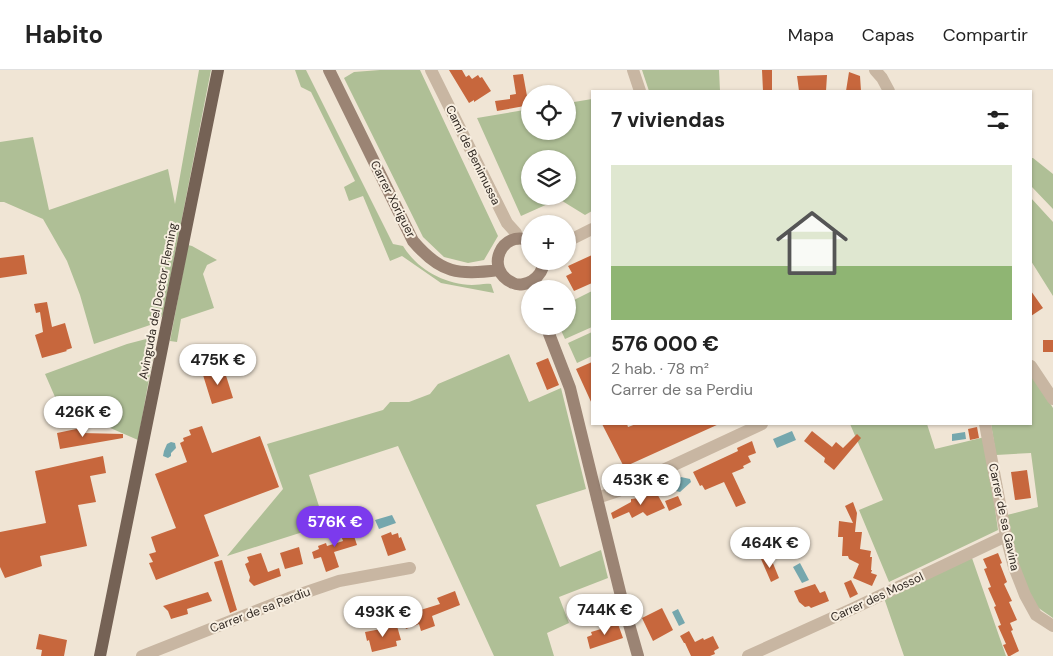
<!DOCTYPE html>
<html lang="es">
<meta charset="utf-8">
<style>
body{margin:0;font-family:"DM Sans",sans-serif;background:#f2f2f2;color:#222;height:100vh;display:flex;flex-direction:column;font-size:19px;white-space:nowrap}
*{box-sizing:border-box;margin:0}
p{font-size:16px;color:#767676}
.icon{flex:none;width:28px;height:28px;fill:none;stroke:currentColor;stroke-width:2;stroke-linecap:round;stroke-linejoin:round}
.map{position:relative;flex:1;overflow:hidden}
.side{position:absolute;left:591px;top:20px;width:441px;height:335px;display:flex;flex-direction:column;background:#fff;border-radius:0px;box-shadow:0 1px 4px #0004}
.side>*{flex:none}
.fabs{position:absolute;left:521px;top:15px;display:grid;gap:10px}
.fabs a{display:grid;place-items:center;width:55px;height:55px;border-radius:50%;background:#fff;box-shadow:0 1px 4px #0004;font-size:25px}
.price{position:absolute;translate:-50% -42px;padding:0 11px;border-radius:18px;background:#fff;color:#222;font-size:16px;line-height:32px;filter:drop-shadow(0 1px 2px #0008)}
.price::after{content:'';position:absolute;left:50%;top:30px;width:15px;height:11px;margin-left:-8px;background:inherit;clip-path:polygon(0 0,100% 0,50% 100%)}
.price.on{background:#7c3aed;color:#fff}
ul{padding:0;list-style:none}
li{display:grid;align-content:center;gap:10px;height:265px;padding:0 20px}
li+li{border-top:1px solid #e0e0e0}
li span{display:grid;place-items:center;height:155px;border-radius:0px;color:#555}
li>.icon{margin-inline-start:auto}
span .icon{width:90px;height:90px;fill:#fffc;stroke-width:1}
li b{font-size:21px}
h2{display:flex;justify-content:space-between;align-items:center;height:60px;padding:0 20px;font-size:21px}
header{display:flex;align-items:center;gap:30px;box-sizing:border-box;height:70px;padding:0 25px;background:#fff;border-bottom:1px solid #e0e0e0}
header strong{font-size:24px}
nav{display:flex;gap:28px;margin-inline-start:auto;font-size:18px}
.map>svg:first-child{display:block}
.green{fill:#afbf96;fill-rule:evenodd}
.water{fill:#75a7ad}
.building{fill:#c7673d}
.lines{fill:none;stroke-linecap:round;stroke-linejoin:round}
.street{stroke:#c8b6a2;stroke-width:12}
.secondary{stroke:#9b8474;stroke-width:12}
.primary{stroke:#756255;stroke-width:12}
.labels{text-anchor:middle;stroke-width:4;stroke-linejoin:round;paint-order:stroke}
.street-label{font-size:12px;fill:#322a24;stroke:#f8efe1}
</style>
<header>
<strong>Habito</strong>
<nav><a>Mapa</a><a>Capas</a><a>Compartir</a></nav>
</header>
<div class="map">
<svg width="1053" height="586" viewBox="0 0 1053 586">
<rect width="100%" height="100%" fill="#f0e5d5"/>
<path class="green" d="M 199,0 L 211,0 L 163,245 L 156,253 L 94,274 L 80,225 L 67,191 L 43,149 L 4,132 L 0,132 L 0,72 L 33,67 L 49,140 L 168,99 L 175,134 Z
M 295,0 L 306,0 L 393,174 L 403,176 C 418,200 444,214 472,215 C 479,215 484,213 491,214 L 494,223 L 441,213 L 402,186 L 390,191 L 363,126 L 349,131 L 344,117 L 355,111 L 311,22 L 301,17 Z
M 380,0 L 420,0 L 498,166 L 484,190 L 468,193 L 444,187 L 423,167 L 344,8 L 354,2 Z
M 642,0 L 719,0 L 720,21 L 649,21 Z
M 592,29 L 592,141 L 585,145 L 559,129 L 521,146 L 477,48 L 530,39 L 530,61 L 568,61 L 568,33 ZM 530,89 L 568,89 L 568,126 L 530,126 Z
M 1031,88 L 1033,88 L 1053,104 L 1053,139 L 1031,116 Z
M 1031,128 L 1053,152 L 1053,226 L 1031,191 Z
M 188,175 L 192,176 L 217,190 L 207,195 L 203,204 L 214,238 L 181,249 L 177,272 L 170,271 Z
M 592,221 L 592,257 L 565,269 L 559,256 L 568,256 L 568,233 Z
M 592,262 L 592,286 L 577,293 L 568,273 Z
M 150,268 L 155,276 L 138,370 L 85,347 L 62,343 L 45,304 L 127,274 Z
M 509,284 L 529,332 L 561,318 L 586,419 L 536,435 L 560,497 L 601,480 L 608,508 L 559,527 L 569,553 L 547,563 L 554,586 L 494,586 L 398,376 L 309,405 L 325,455 L 227,486 L 283,419 L 267,374 L 383,340 L 390,332 L 409,332 L 430,324 L 438,314 Z
M 1031,303 L 1053,338 L 1053,548 L 1037,537 L 1025,514 L 1007,454 L 1007,445 L 1038,437 L 1031,383 L 996,385 L 991,354 L 1031,354 Z
M 850,354 L 927,354 L 935,379 L 985,367 L 998,460 L 889,512 L 859,440 L 883,430 Z
M 972,488 L 1006,586 L 904,586 L 884,528 Z"/>
<path class="water" d="M 792,361 L 796,370 L 777,378 L 773,369 Z
M 965,362 L 966,369 L 952,371 L 952,364 Z
M 171,372 L 175,373 L 176,378 L 171,383 L 171,386 L 168,388 L 163,386 L 164,381 L 167,374 Z
M 681,407 L 690,409 L 691,412 L 680,422 L 676,421 L 674,414 Z
M 392,445 L 396,453 L 379,459 L 375,450 Z
M 800,493 L 809,510 L 802,513 L 793,497 Z
M 379,529 L 384,544 L 378,546 L 372,531 Z
M 678,539 L 685,553 L 679,556 L 672,542 Z"/>
<path class="building" d="M 449,0 L 462,0 L 466,7 L 469,5 L 472,9 L 478,5 L 480,8 L 482,7 L 491,21 L 474,32 L 474,30 L 469,33 Z
M 762,0 L 772,0 L 772,21 L 763,21 Z
M 849,2 L 860,6 L 861,21 L 846,21 Z
M 523,4 L 527,26 L 530,26 L 530,35 L 497,41 L 495,31 L 510,29 L 510,25 L 516,24 L 513,5 Z
M 827,5 L 826,21 L 799,21 L 797,6 Z
M 24,185 L 27,204 L 0,208 L 0,188 Z
M 592,185 L 592,213 L 574,221 L 566,206 L 572,203 L 568,196 Z
M 1031,221 L 1043,238 L 1031,246 Z
M 47,232 L 52,257 L 65,253 L 72,278 L 66,280 L 67,281 L 42,288 L 35,265 L 43,262 L 40,242 L 36,243 L 34,234 Z
M 1043,270 L 1053,270 L 1053,282 L 1043,282 Z
M 548,288 L 559,315 L 547,320 L 536,293 Z
M 592,292 L 592,334 L 576,299 Z
M 223,296 L 233,328 L 212,334 L 203,305 L 211,302 L 211,300 Z
M 602,354 L 627,354 L 628,357 L 636,354 L 719,354 L 624,397 Z
M 202,356 L 212,383 L 260,366 L 279,417 L 204,445 L 219,486 L 156,510 L 149,493 L 153,492 L 149,484 L 156,482 L 151,467 L 176,458 L 155,404 L 187,392 L 180,373 L 184,371 L 183,368 L 191,365 L 189,360 Z
M 977,357 L 979,368 L 970,370 L 968,359 Z
M 81,358 L 82,363 L 123,364 L 123,368 L 60,379 L 57,363 Z
M 812,361 L 832,377 L 836,372 L 843,378 L 857,364 L 861,368 L 834,400 L 824,392 L 825,388 L 804,371 Z
M 752,371 L 756,383 L 748,386 L 751,392 L 743,396 L 744,398 L 732,403 L 746,433 L 736,437 L 724,412 L 705,420 L 702,415 L 700,416 L 693,402 L 738,381 L 737,378 Z
M 103,386 L 106,403 L 90,406 L 96,432 L 78,435 L 87,476 L 40,486 L 42,496 L 5,508 L 0,497 L 0,462 L 46,453 L 35,401 Z
M 1027,400 L 1031,428 L 1015,430 L 1011,402 Z
M 655,420 L 665,438 L 647,446 L 643,442 L 632,448 L 629,442 L 613,449 L 611,443 L 631,432 L 631,429 L 640,428 Z
M 678,426 L 682,435 L 669,441 L 665,431 Z
M 853,432 L 857,443 L 855,462 L 862,462 L 860,479 L 871,481 L 870,487 L 872,487 L 871,500 L 872,500 L 871,503 L 877,505 L 872,516 L 853,508 L 859,494 L 849,489 L 848,486 L 842,486 L 843,467 L 838,467 L 839,451 L 853,453 L 845,436 Z
M 350,454 L 357,475 L 334,482 L 339,497 L 326,502 L 321,487 L 314,489 L 312,482 L 319,479 L 318,476 L 326,473 L 327,476 L 343,471 L 338,457 Z
M 391,462 L 392,465 L 398,463 L 399,468 L 401,467 L 406,480 L 388,486 L 381,466 Z
M 299,477 L 303,494 L 285,499 L 280,483 Z
M 261,483 L 268,502 L 279,498 L 281,506 L 254,516 L 249,511 L 250,507 L 245,494 L 249,492 L 247,487 Z
M 998,483 L 1002,493 L 1000,494 L 1007,512 L 1004,514 L 1012,531 L 1009,532 L 1017,550 L 1010,553 L 1013,560 L 1011,561 L 1019,581 L 1010,586 L 1008,586 L 1003,575 L 1006,574 L 998,556 L 1001,555 L 994,537 L 996,536 L 988,518 L 991,517 L 984,499 L 987,498 L 983,489 Z
M 770,486 L 779,508 L 771,512 L 761,489 Z
M 222,490 L 237,540 L 230,543 L 214,492 Z
M 851,510 L 858,524 L 850,528 L 844,513 Z
M 815,514 L 820,523 L 825,521 L 829,531 L 811,538 L 809,536 L 805,537 L 799,532 L 794,521 Z
M 455,521 L 460,535 L 432,546 L 435,556 L 421,561 L 419,554 L 406,559 L 401,546 L 440,534 L 437,528 Z
M 208,522 L 212,531 L 187,539 L 188,544 L 171,549 L 168,541 L 163,536 Z
M 662,538 L 673,560 L 653,571 L 642,548 Z
M 618,554 L 623,568 L 590,579 L 587,567 L 592,565 L 591,562 Z
M 397,556 L 401,570 L 396,571 L 397,576 L 372,582 L 369,570 L 367,571 L 365,562 Z
M 689,561 L 695,572 L 703,568 L 704,570 L 713,566 L 719,578 L 714,581 L 715,584 L 710,586 L 691,586 L 685,573 L 684,573 L 680,566 Z
M 39,564 L 67,570 L 64,586 L 41,586 L 42,580 L 36,579 Z"/>
<g class="lines">
<path class="street" d="M 431,0 L 507,153 L 516,163 L 517,169
M 633,0 L 640,21
M 875,0 L 882,8 L 889,21
M 568,171 L 592,159
M 1031,296 L 1053,329
M 985,354 L 1006,466 L 1014,497 L 1025,525 L 1036,545 L 1053,556
M 597,428 L 618,421 L 762,354
M 142,586 L 289,528 L 339,511 L 410,498
M 748,586 L 852,539 L 1006,466"/>
<path class="secondary" d="M 329,0 L 413,171 C 441,204 458,205 499,200
M 530,171 C 502,158 483,200 513,213 C 519,216 527,214 532,211 C 539,206 544,200 543,191
M 546,256 L 570,318 L 621,526 L 638,586"/>
<path class="primary" d="M 100,586 L 218,0"/>
</g>
<g class="labels">
<g class="street-label">
<text transform="translate(473 85) rotate(64)" y="4">Camí de Benimussa</text>
<text transform="translate(393 129) rotate(63)" y="4">Carrer Xoriguer</text>
<text transform="translate(158 231) rotate(-79)" y="4">Avinguda del Doctor Fleming</text>
<text transform="translate(1004 447) rotate(78)" y="4">Carrer de sa Gavina</text>
<text transform="translate(877 527) rotate(-25)" y="4">Carrer des Mossol</text>
<text transform="translate(260 540) rotate(-21)" y="4">Carrer de sa Perdiu</text>
</g>
</g>
</svg>
<div class="fabs">
<a><svg class="icon" aria-label="locate" viewBox="0 0 24 24"><circle cx="12" cy="12" r="6"/><path d="M12 2v4M12 18v4M2 12h4M18 12h4"/></svg></a>
<a><svg class="icon" aria-label="layers" viewBox="0 0 24 24"><path d="M12 4l9 5-9 5-9-5zM3 14l9 5 9-5"/></svg></a>
<a>+</a>
<a>−</a>
</div>
<b class="price" style="left:218px;top:316px">475K €</b>
<b class="price" style="left:83px;top:368px">426K €</b>
<b class="price" style="left:641px;top:436px">453K €</b>
<b class="price on" style="left:335px;top:478px">576K €</b>
<b class="price" style="left:770px;top:499px">464K €</b>
<b class="price" style="left:605px;top:566px">744K €</b>
<b class="price" style="left:383px;top:568px">493K €</b>
<section class="side">
<h2>7 viviendas<svg class="icon" aria-label="filters" viewBox="0 0 24 24"><path d="M4 7h16M4 17h16"/><circle cx="9" cy="7" r="2"/><circle cx="15" cy="17" r="2"/></svg></h2>
<ul>
<li><span style="background:linear-gradient(#dfe7d0 65%,#8fb573 0)"><svg class="icon" aria-label="home" viewBox="0 0 24 24"><path d="M3 11l9-7 9 7M6 9v11h12V9"/></svg></span><div><b>576 000 €</b><p>2 hab. · 78 m²</p><p>Carrer de sa Perdiu</p></div></li>
</ul>
</section>
</div>
